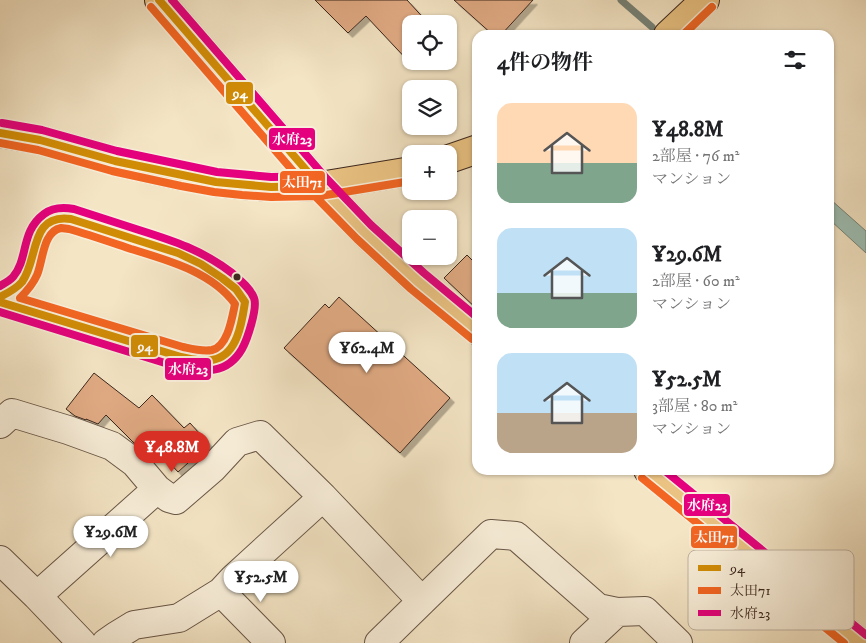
<!DOCTYPE html>
<html lang="ja">
<meta charset="utf-8">
<style>
body{margin:0;font-family:"IM FELL DW Pica","Noto Serif JP",serif;background:#f2f2f2;color:#202124;height:100vh;display:flex;flex-direction:column;font-size:19px;white-space:nowrap}
*{box-sizing:border-box;margin:0}
p{font-size:16px;color:#757577}
.icon{flex:none;width:28px;height:28px;fill:none;stroke:currentColor;stroke-width:2;stroke-linecap:round;stroke-linejoin:round}
.map{position:relative;flex:1;overflow:hidden}
.panel{position:absolute;left:472px;top:30px;width:362px;height:445px;display:flex;flex-direction:column;background:#fff;border-radius:15px;box-shadow:0 1px 4px #0004}
.panel>*{flex:none}
.tools{position:absolute;left:402px;top:15px;display:grid;gap:10px}
.tools a{display:grid;place-items:center;width:55px;height:55px;border-radius:10px;background:#fff;box-shadow:0 1px 4px #0004;font-size:25px}
.price{position:absolute;translate:-50% -42px;padding:0 11px;border-radius:18px;background:#fff;color:#222;font-size:16px;line-height:32px;filter:drop-shadow(0 1px 2px #0008)}
.price::after{content:'';position:absolute;left:50%;top:30px;width:15px;height:11px;margin-left:-8px;background:inherit;clip-path:polygon(0 0,100% 0,50% 100%)}
.price.on{background:#d93025;color:#fff}
ul{padding:0;list-style:none}
li{display:flex;align-items:center;gap:15px;height:125px;padding:0 25px}
li span{display:grid;place-items:center;flex:none;width:140px;height:100px;border-radius:15px;color:#555}
li>.icon{margin-inline-start:auto}
span .icon{width:60px;height:60px;fill:#fffc;stroke-width:1}
li b{font-size:21px}
h2{display:flex;justify-content:space-between;align-items:center;height:60px;padding:0 25px;font-size:21px}
.map>svg:first-child{display:block}
.water{fill:#9cbfb4;stroke:#758278}
.lines{fill:none;stroke-linecap:round;stroke-linejoin:round}
.stream{stroke:#758278;stroke-width:7}
.building{fill:#e1ab84;stroke:#3b261d;filter:url(#shadow)}
.minor-casing{stroke:#695647;stroke-width:30}
.highway-casing{stroke:#3b261d;stroke-width:30}
.minor{stroke:#f8eed9;stroke-width:28}
.highway{stroke:#eac282;stroke-width:28}
.bus-1-casing{stroke:#f8eed9;stroke-width:11}
.bus-2-casing{stroke:#f8eed9;stroke-width:11}
.bus-3-casing{stroke:#f8eed9;stroke-width:11}
.bus-1{stroke:#d18c06;stroke-width:8}
.bus-2{stroke:#f26522;stroke-width:8}
.bus-3{stroke:#e5007d;stroke-width:8}
.bus-dot{fill:#3b261d;stroke:#f8eed9;stroke-width:2}
.key{fill:#f8eed9;stroke:#bfb2a1;stroke-width:1}
.key-label{font-size:14px;fill:#3b261d}
.line-badge{stroke:#f8eed9;stroke-width:2}
.badge-label{font-size:14px;text-anchor:middle;font-weight:bold;fill:#fff}
</style>
<div class="map">
<svg width="866" height="643" viewBox="0 0 866 643">
<defs>
<filter id="shadow"><feDropShadow dx="4.5" dy="4.5" stdDeviation="0" flood-color="#0004"/></filter>
</defs>
<rect width="100%" height="100%" fill="#f4e5c5"/>
<filter id="stains"><feTurbulence type="fractalNoise" baseFrequency=".004" numOctaves="4"/><feColorMatrix values="0 0 0 0 .2 0 0 0 0 .09 0 0 0 0 .02 0 0 0 .5 -.17"/></filter>
<radialGradient id="worn" r=".72"><stop offset=".6" stop-color="#630" stop-opacity="0"/><stop offset="1" stop-color="#630" stop-opacity=".3"/></radialGradient>
<path class="water" d="M 830,199 L 866,231 L 866,253 L 830,220 Z"/>
<g class="lines">
<path class="stream" d="M 621,0 L 652,27"/>
</g>
<path class="building" d="M 315,0 L 407,0 L 429,24 L 411,24 L 411,64 L 366,16 L 348,33 Z
M 454,0 L 533,0 L 501,35 L 493,35 Z
M 467,255 L 478,266 L 478,310 L 444,278 Z
M 339,297 L 450,398 L 400,453 L 284,348 L 325,304 L 329,308 Z
M 94,373 L 139,408 L 152,395 L 184,428 L 190,423 L 209,444 L 178,472 L 149,440 L 141,448 L 133,442 L 106,415 L 98,424 L 86,419 L 86,420 L 75,416 L 66,409 Z"/>
<g class="lines">
<g class="minor-casing">
<path id="minor" d="M 0,424 L 12,413 L 68,430 L 112,446 L 135,463 L 157,489 L 169,498 L 176,500 L 212,469 L 237,442 L 260,435 L 323,497 L 422,601 L 491,534 L 516,536 L 598,608 L 617,612 L 645,611 L 678,643
M 0,560 L 37,596 L 82,643
M 221,592 L 271,643
M 37,596 L 157,489
M 106,643 L 116,636 L 134,625 L 179,618 L 221,592 L 234,578 L 323,497
M 379,643 L 422,601
M 584,643 L 617,612"/>
</g>
<g class="highway-casing">
<path id="highway" d="M 159,0 L 320,186 L 364,232 L 417,281 L 478,331
M 668,35 L 705,0
M 0,133 L 40,140 L 115,161 L 183,176 L 216,182 L 243,185 L 271,187 L 320,186 L 411,171
M 449,159 L 478,149
M 648,470 L 860,643"/>
</g>
<use href="#minor" class="minor"/>
<use href="#highway" class="highway"/>
<g class="bus-1-casing">
<path id="bus-1" d="M 159,0 L 320,186
M 0,133 L 40,140 L 115,161 L 216,182 L 271,187 L 320,186
M 0,297 C 8,293 16,289 22,282 C 39,259 29,213 71,219 L 178,253 L 201,264 L 222,278 L 236,289 L 245,302 C 242,321 238,353 216,359 C 205,363 192,359 181,357 L 0,302"/>
</g>
<g class="bus-2-casing">
<path id="bus-2" d="M 151,7 L 312,193 L 357,239 L 411,289 L 472,339
M 683,35 L 712,7
M 0,143 L 38,150 L 112,171 L 181,186 L 214,192 L 242,195 L 271,197 L 320,196 L 411,181
M 61,228 L 69,229 C 90,235 110,242 131,249 C 167,260 212,272 235,304 C 232,318 228,346 212,350 C 203,352 192,349 183,347 L 20,298 C 27,291 33,284 37,275 C 43,261 43,231 61,228 Z
M 642,478 L 844,643"/>
</g>
<g class="bus-3-casing">
<path id="bus-3" d="M 172,0 L 327,179 L 371,225 L 424,273 L 478,318
M 2,123 L 42,130 L 117,151 L 217,172 L 271,177 L 320,176
M 0,286 C 5,283 9,281 13,277 C 29,258 20,232 44,214 C 53,207 63,207 74,209 C 96,216 118,223 139,230 C 174,241 202,250 232,273 C 240,280 250,288 254,298 C 258,308 247,340 242,349 C 227,375 204,372 178,367 L 0,312
M 664,470 L 866,635"/>
</g>
<use href="#bus-1" class="bus-1"/>
<use href="#bus-2" class="bus-2"/>
<use href="#bus-3" class="bus-3"/>
</g>
<circle class="bus-dot" cx="237" cy="277" r="4.5"/>
<rect x="688" y="550" width="166" height="80" rx="8" class="key"/>
<rect x="698" y="565" width="23" height="6" fill="#d18c06"/>
<rect x="698" y="587" width="23" height="7" fill="#f26522"/>
<rect x="698" y="610" width="23" height="6" fill="#e5007d"/>
<g class="key-label">
<text x="730" y="573">94</text>
<text x="730" y="595">太田71</text>
<text x="730" y="618">水府23</text>
</g>
<g class="line-badge">
<rect x="225" y="81" width="29" height="24" rx="5" fill="#d18c06"/>
<rect x="268" y="127" width="48" height="24" rx="5" fill="#e5007d"/>
<rect x="279" y="170" width="47" height="24" rx="5" fill="#f26522"/>
<rect x="130" y="334" width="29" height="24" rx="5" fill="#d18c06"/>
<rect x="164" y="357" width="48" height="24" rx="5" fill="#e5007d"/>
<rect x="683" y="493" width="48" height="24" rx="5" fill="#e5007d"/>
<rect x="690" y="525" width="48" height="24" rx="5" fill="#f26522"/>
</g>
<g class="badge-label">
<text x="240" y="98">94</text>
<text x="292" y="144">水府23</text>
<text x="302" y="187">太田71</text>
<text x="145" y="351">94</text>
<text x="188" y="374">水府23</text>
<text x="707" y="510">水府23</text>
<text x="714" y="542">太田71</text>
</g>
<rect width="100%" height="100%" filter="url(#stains)"/>
<rect width="100%" height="100%" fill="url(#worn)"/>
</svg>
<div class="tools">
<a><svg class="icon" aria-label="locate" viewBox="0 0 24 24"><circle cx="12" cy="12" r="6"/><path d="M12 2v4M12 18v4M2 12h4M18 12h4"/></svg></a>
<a><svg class="icon" aria-label="layers" viewBox="0 0 24 24"><path d="M12 4l9 5-9 5-9-5zM3 14l9 5 9-5"/></svg></a>
<a>+</a>
<a>−</a>
</div>
<b class="price" style="left:367px;top:374px">¥62.4M</b>
<b class="price on" style="left:172px;top:473px">¥48.8M</b>
<b class="price" style="left:111px;top:558px">¥29.6M</b>
<b class="price" style="left:261px;top:603px">¥52.5M</b>
<section class="panel">
<h2>4件の物件<svg class="icon" aria-label="filters" viewBox="0 0 24 24"><path d="M4 7h16M4 17h16"/><circle cx="9" cy="7" r="2"/><circle cx="15" cy="17" r="2"/></svg></h2>
<ul>
<li><span style="background:linear-gradient(#ffd9b3 60%,#7fa58c 0)"><svg class="icon" aria-label="home" viewBox="0 0 24 24"><path d="M3 11l9-7 9 7M6 9v11h12V9"/></svg></span><div><b>¥48.8M</b><p>2部屋 · 76 m²</p><p>マンション</p></div></li>
<li><span style="background:linear-gradient(#bfe0f5 65%,#7fa58c 0)"><svg class="icon" aria-label="home" viewBox="0 0 24 24"><path d="M3 11l9-7 9 7M6 9v11h12V9"/></svg></span><div><b>¥29.6M</b><p>2部屋 · 60 m²</p><p>マンション</p></div></li>
<li><span style="background:linear-gradient(#bfe0f5 60%,#b9a48a 0)"><svg class="icon" aria-label="home" viewBox="0 0 24 24"><path d="M3 11l9-7 9 7M6 9v11h12V9"/></svg></span><div><b>¥52.5M</b><p>3部屋 · 80 m²</p><p>マンション</p></div></li>
</ul>
</section>
</div>
